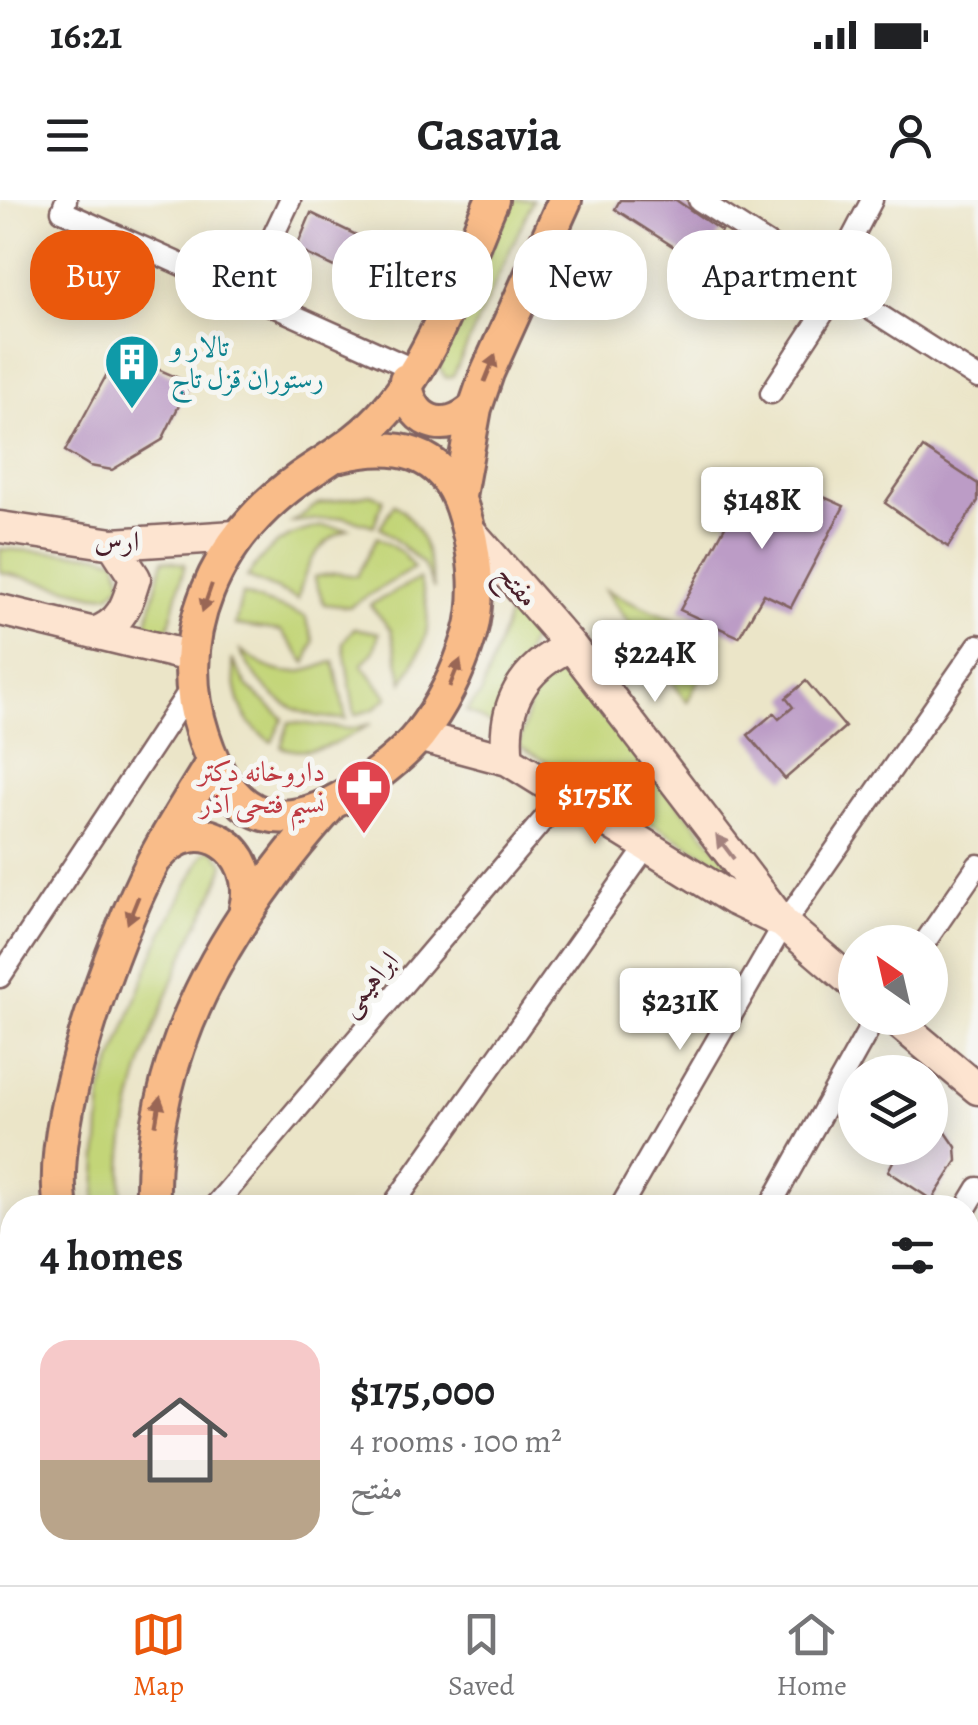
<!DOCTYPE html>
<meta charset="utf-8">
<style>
body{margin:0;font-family:Alegreya,Amiri,serif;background:#f2f2f2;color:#202124;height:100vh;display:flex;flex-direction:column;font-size:38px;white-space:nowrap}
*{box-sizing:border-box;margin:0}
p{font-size:32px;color:#757577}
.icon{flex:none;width:55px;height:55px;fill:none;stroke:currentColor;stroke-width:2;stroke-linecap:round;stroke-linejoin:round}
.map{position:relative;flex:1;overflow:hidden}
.panel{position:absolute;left:0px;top:995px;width:980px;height:390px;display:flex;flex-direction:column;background:#fff;border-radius:40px 40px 0 0;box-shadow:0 5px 25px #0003}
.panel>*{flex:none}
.banner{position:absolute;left:30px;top:30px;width:920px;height:90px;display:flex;gap:20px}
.needle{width:65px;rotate:326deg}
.fabs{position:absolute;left:838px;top:725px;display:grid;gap:20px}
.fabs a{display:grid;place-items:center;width:110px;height:110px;border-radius:50%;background:#fff;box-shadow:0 5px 25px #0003;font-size:50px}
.price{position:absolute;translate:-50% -85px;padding:0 22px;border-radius:10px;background:#fff;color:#222;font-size:32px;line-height:65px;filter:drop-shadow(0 2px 5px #0008)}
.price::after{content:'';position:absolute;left:50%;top:60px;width:30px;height:22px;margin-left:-15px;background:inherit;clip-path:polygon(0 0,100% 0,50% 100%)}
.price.current{background:#ea580c;color:#fff}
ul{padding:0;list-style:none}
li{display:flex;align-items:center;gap:30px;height:250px;padding:0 40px}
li+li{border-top:2px solid #e0e0e0}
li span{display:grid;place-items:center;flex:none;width:280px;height:200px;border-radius:30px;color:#555}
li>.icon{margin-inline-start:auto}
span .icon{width:120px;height:120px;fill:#fffc;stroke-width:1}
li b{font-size:42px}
h2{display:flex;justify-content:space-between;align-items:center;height:120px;padding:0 40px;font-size:42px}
.pill{padding:0 35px;border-radius:40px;background:#fff;box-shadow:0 5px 25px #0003;font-size:35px;line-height:90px}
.pill.current{background:#ea580c;color:#fff}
.status{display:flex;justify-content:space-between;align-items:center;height:70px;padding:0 50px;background:#fff;direction:ltr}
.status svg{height:28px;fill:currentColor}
header{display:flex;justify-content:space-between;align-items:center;height:130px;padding:0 40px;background:#fff;font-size:45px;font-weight:700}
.dock{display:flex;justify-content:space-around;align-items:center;height:140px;border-top:2px solid #e0e0e0;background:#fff;font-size:28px;color:#757577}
.dock a{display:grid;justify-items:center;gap:5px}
.dock .current{color:#ea580c}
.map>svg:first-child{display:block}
.grass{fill:#c3d578;stroke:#867a52;stroke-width:2.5}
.building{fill:#bc9cc6}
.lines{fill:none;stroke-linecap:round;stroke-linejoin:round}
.street-casing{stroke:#826462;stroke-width:25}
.secondary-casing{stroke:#826462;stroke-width:35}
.primary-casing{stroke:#826462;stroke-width:38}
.street{stroke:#fff;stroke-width:20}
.secondary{stroke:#fde4d0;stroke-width:30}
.primary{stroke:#f9bc89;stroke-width:32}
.oneway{fill:#965}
.oneway2{fill:#a4827e}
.labels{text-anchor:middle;stroke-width:10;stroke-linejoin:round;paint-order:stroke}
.culture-label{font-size:28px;fill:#0d838f;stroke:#f6f6f2;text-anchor:start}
.street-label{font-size:28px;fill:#4a1f2b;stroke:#f6f6f2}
.health-label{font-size:28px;fill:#be3a42;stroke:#f6f6f2;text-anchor:end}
</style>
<div class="status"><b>16:21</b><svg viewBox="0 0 49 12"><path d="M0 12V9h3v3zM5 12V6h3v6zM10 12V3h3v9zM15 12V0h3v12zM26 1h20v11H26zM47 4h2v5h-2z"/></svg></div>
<header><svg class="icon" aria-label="menu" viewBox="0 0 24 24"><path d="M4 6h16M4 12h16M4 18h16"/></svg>Casavia<svg class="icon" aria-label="person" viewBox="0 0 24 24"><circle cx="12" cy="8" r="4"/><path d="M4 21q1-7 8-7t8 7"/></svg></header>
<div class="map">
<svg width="978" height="1385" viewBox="0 0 978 1385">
<rect width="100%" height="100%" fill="#f6f6f2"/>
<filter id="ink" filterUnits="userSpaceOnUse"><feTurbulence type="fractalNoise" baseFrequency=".01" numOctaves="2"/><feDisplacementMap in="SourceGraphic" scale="20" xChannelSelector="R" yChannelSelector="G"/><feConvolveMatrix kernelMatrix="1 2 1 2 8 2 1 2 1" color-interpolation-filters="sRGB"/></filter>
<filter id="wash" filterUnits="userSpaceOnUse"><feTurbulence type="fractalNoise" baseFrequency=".0048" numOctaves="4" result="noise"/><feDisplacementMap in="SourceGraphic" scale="40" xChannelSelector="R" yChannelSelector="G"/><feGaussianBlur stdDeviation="2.25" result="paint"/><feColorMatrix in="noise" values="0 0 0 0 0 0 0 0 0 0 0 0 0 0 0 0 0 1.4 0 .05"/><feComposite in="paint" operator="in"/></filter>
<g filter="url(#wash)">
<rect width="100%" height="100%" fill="#ebe5c8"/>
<path class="grass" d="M 512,0 L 533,0 L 453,176 L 446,178 L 438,166 Z
M 370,294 L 383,299 L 374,326 L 344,317 L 292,322 L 318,304 Z
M 394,304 C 424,327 428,353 434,389 L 423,364 L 380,327 Z
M 322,326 L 348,329 C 316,343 305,366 298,399 L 247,377 C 271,344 282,335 322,326 Z
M 377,337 L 401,352 L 414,368 L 349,407 L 324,404 L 314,377 L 336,373 L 357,376 Z
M 0,349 L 101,355 L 117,360 L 122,383 L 110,394 L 96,395 L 0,372 Z
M 163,360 L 185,364 L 168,430 L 146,427 Z
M 419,379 C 436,425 427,441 403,482 L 391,430 L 370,405 Z
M 605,390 L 720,440 L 687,502 Z
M 242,394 L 305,416 L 314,441 L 306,463 L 281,431 L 235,425 Z
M 511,407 L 540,424 L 503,499 L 499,528 L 466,511 L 481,494 Z
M 354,428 L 379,433 L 374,451 L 362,465 L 388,497 L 374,509 L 355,515 L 343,442 Z
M 239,449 C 276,476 291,479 334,461 L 346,519 C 292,519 263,495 239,449 Z
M 232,459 L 248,487 L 283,518 L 272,542 C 239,523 236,495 232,459 Z
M 558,465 L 740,675 L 519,546 L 531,498 Z
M 289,522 L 349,529 L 371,524 C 343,540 314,559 281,547 Z
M 212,648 L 224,663 C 218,692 202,714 190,741 C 154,823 116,915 122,1007 L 95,1008 L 102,890 L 155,749 L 203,654 Z"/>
<g id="blocks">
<path class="building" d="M 620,0 L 676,0 L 721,31 L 702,65 L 615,9 Z
M 311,13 L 373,43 L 357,78 L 296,49 Z
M 119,152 L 190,183 L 162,240 L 112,270 L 90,266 L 65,251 Z
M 923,248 L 978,284 L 978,301 L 948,347 L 885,303 Z
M 757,267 L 844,306 L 791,407 L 764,394 L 739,437 L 680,410 Z
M 806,481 L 845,527 L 785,579 L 748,535 L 774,513 L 779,519 L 793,507 L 786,498 Z
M 930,909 L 956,947 L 957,961 L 932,1000 L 888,971 L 900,948 L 930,948 Z"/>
</g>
</g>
<g filter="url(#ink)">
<use href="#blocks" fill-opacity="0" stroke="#826462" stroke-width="2.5"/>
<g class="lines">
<g class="street-casing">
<path id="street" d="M 66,0 L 62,11 L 413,169
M 699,0 L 978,178
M 829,82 L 872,0
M 246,93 L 290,0
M 771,193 L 839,89
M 925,742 L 978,665
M 0,777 L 193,485
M 213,1008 L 566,593
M 391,1008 L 648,645
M 620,1008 L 784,724 L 978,445
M 769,1008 L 875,818
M 966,1008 L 978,988
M 968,1249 L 978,1235
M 0,1262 L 12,1250
M 549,1385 L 557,1372
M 867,1385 L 876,1372"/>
</g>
<g class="secondary-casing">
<path id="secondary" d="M 0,327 L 113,344 L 235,336
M 470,331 L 571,446 L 784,724 L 855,785
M 0,410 L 189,456
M 94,433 C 122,423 127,405 135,378 L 113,344
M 418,536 L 508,560 L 734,700 L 778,721
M 508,560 C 501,507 522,467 571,446
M 893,818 L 978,889"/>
</g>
<g class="primary-casing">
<path id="primary" d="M 406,180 C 408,222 444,237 475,208
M 341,255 C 394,242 443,249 462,308 C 475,346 481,395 470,434 C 459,470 442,506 419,535 C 404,554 382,571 362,585 C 286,637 233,628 203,535 C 170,435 216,338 299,279 C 331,257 362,240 388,209 C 437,153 462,68 492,0
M 459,296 L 475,208 L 487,173 L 565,0
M 157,657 C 198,607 260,650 246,708
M 61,1008 C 46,923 113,739 153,662 C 171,628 192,596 212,563
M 153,1008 C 148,852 227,723 327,609
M 151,1372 L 154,1385
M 243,1372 L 247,1385"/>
</g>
<use href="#street" class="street"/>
<use href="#secondary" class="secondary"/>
<use href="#primary" class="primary"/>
</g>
<defs><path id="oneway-solid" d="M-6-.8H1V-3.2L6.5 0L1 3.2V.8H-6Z" transform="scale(2.5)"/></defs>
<g class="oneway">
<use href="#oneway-solid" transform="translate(490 168) rotate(-68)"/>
<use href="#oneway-solid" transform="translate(207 398) rotate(109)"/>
<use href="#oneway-solid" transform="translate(455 473) rotate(-68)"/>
<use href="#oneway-solid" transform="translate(133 710) rotate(112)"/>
<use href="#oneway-solid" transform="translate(158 911) rotate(-80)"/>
</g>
<use class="oneway2" href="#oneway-solid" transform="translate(725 647) rotate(-127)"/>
</g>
<defs>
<g id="building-pin" transform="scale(2.875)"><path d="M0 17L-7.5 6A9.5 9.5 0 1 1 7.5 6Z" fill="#0f9aa8" stroke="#f6f6f2"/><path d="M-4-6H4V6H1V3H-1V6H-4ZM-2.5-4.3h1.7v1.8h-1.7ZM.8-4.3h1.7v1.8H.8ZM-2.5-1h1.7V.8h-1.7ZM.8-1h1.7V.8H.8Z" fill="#fff"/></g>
<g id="pharmacy-pin" transform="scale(2.875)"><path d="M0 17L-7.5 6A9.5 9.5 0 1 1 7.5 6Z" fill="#e0444e" stroke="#f6f6f2"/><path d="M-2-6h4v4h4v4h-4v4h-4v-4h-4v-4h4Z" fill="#fff"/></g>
</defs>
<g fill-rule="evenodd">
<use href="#building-pin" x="132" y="162"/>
<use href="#pharmacy-pin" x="364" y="587"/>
</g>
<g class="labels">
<g class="culture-label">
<text x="171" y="156">تالار و<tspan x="171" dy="32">رستوران قزل تاج</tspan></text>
</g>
<g class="street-label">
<text transform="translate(117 340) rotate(2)" y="10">ارس</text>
<text transform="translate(518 385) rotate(49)" y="10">مفتح</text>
<text transform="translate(368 783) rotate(-50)" y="10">ابراهیمی</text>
</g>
<g class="health-label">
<text x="325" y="581">داروخانه دکتر<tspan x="325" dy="32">نسیم فتحی آذر</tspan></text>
</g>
</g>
</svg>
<div class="fabs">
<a><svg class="needle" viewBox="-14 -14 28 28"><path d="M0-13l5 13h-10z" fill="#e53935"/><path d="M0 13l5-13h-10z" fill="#757577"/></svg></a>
<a><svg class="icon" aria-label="layers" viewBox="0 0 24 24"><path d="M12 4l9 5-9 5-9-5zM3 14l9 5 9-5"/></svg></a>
</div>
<b class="price" style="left:762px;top:352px">$148K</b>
<b class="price" style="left:655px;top:505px">$224K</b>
<b class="price current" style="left:595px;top:647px">$175K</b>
<b class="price" style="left:680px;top:853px">$231K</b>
<div class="banner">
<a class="pill current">Buy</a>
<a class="pill">Rent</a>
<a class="pill">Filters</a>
<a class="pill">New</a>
<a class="pill">Apartment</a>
</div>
<section class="panel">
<h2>4 homes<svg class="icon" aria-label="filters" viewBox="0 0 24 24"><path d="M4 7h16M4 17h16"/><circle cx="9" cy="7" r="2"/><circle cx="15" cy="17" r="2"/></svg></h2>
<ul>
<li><span style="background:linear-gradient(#f6c9c9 60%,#b9a48a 0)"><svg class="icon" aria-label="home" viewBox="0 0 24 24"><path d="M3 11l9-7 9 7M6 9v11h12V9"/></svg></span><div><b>$175,000</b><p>4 rooms · 100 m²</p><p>مفتح</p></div></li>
</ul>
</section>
</div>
<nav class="dock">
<a class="current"><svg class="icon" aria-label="map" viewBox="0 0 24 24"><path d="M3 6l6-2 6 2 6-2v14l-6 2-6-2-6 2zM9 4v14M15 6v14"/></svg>Map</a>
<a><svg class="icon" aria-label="saved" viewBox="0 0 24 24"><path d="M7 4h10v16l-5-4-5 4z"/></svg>Saved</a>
<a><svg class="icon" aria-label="home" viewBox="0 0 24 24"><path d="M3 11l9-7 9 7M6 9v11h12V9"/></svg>Home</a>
</nav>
